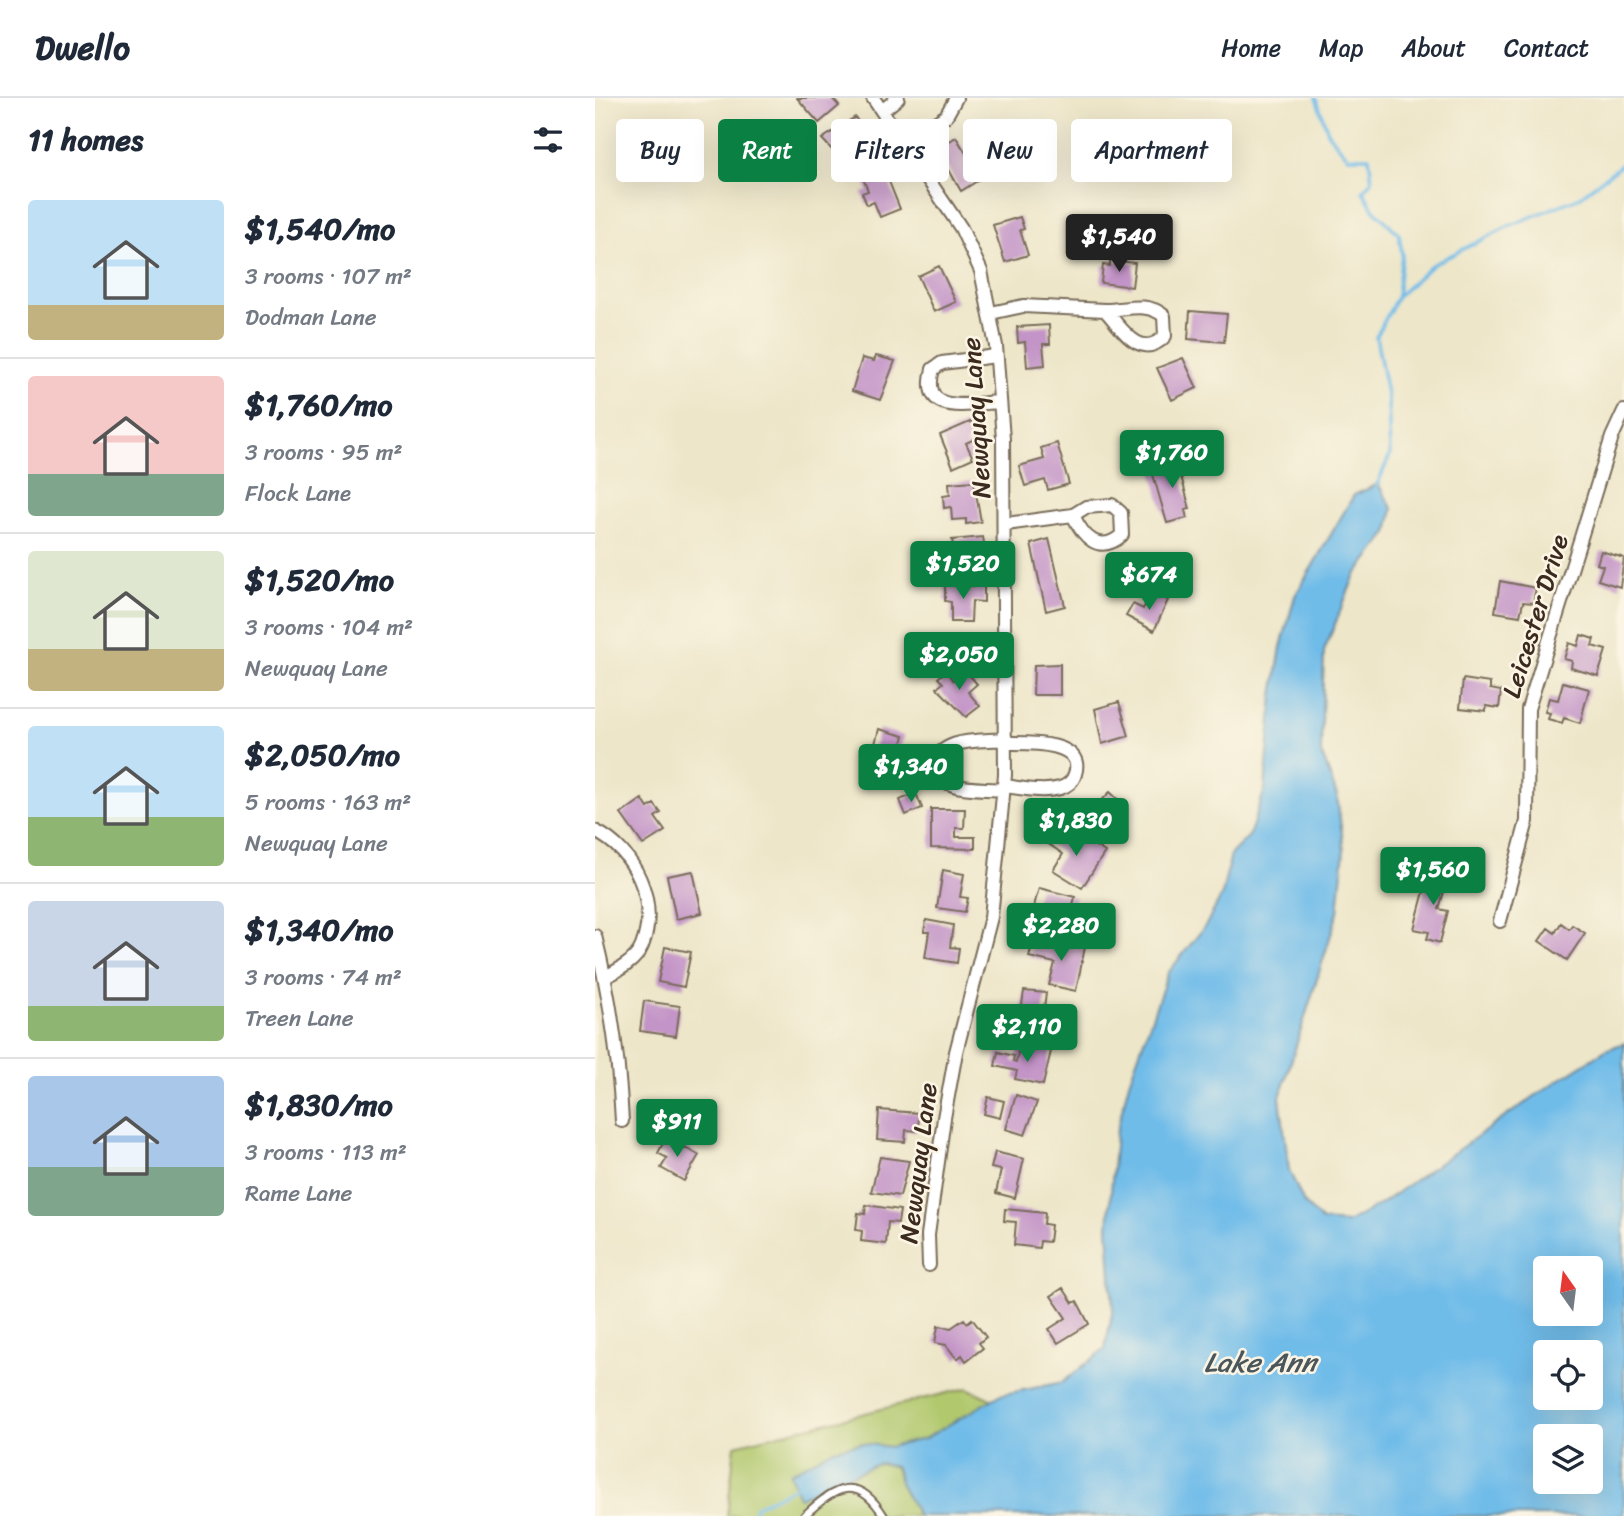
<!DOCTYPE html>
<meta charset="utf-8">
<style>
body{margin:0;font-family:Sriracha,sans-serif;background:#f6f6f7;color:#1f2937;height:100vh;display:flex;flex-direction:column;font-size:26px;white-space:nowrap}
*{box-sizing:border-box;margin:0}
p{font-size:23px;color:#747a83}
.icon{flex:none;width:38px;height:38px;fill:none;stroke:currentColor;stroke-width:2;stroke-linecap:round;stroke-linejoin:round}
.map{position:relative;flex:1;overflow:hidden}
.details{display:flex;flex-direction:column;background:#fff;width:595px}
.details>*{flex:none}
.top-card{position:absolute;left:21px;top:21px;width:665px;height:63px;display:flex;gap:14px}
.needle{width:46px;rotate:346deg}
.tools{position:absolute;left:938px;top:1158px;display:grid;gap:14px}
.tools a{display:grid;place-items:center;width:70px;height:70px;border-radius:7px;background:#fff;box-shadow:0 7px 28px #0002;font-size:35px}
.price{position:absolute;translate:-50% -60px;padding:0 16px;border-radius:7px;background:#0b8043;color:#fff;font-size:23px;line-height:46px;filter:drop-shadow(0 2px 4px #0008)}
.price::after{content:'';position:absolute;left:50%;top:42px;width:21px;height:16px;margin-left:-10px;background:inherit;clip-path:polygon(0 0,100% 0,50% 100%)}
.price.on{background:#222;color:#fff}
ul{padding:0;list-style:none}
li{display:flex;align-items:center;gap:21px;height:175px;padding:0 28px}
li+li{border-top:2px solid #e0e1e3}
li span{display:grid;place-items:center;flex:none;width:196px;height:140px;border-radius:7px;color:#555}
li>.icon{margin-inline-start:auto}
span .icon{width:84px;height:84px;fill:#fffc;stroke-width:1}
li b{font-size:30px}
h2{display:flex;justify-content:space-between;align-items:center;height:84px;padding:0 28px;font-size:30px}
.pill{padding:0 24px;border-radius:7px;background:#fff;box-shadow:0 7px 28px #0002;font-size:24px;line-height:63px}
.pill.on{background:#0b8043;color:#fff}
header{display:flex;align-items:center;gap:42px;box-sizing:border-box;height:98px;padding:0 35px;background:#fff;border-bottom:2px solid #e0e1e3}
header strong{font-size:33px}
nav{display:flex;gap:38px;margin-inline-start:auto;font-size:24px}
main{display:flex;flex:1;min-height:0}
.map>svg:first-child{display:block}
.green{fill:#b1c86d;stroke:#767946;stroke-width:2}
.water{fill:#70bce9;stroke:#567384;stroke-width:2;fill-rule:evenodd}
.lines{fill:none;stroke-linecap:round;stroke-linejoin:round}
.stream{stroke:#70bce9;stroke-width:3.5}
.building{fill:#c394c7}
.lane-casing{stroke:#796c5a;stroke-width:10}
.street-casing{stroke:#796c5a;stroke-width:16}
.lane{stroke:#fff;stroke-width:6}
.street{stroke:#fff;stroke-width:12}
.labels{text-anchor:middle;stroke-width:5;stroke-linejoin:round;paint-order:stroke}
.street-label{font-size:26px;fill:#3b2a1e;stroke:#fcf5e5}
.water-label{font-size:28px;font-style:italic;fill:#4b565b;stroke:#fcf5e5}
</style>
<header>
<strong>Dwello</strong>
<nav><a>Home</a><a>Map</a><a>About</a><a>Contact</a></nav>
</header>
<main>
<section class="details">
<h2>11 homes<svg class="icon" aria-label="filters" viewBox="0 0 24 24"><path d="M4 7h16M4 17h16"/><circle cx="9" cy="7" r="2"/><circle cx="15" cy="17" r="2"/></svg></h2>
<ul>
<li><span style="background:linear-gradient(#bfe0f5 75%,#c2b280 0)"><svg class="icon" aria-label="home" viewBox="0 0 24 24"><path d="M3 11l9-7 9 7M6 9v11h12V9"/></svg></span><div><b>$1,540/mo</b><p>3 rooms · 107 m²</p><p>Dodman Lane</p></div></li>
<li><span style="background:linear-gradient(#f6c9c9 70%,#7fa58c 0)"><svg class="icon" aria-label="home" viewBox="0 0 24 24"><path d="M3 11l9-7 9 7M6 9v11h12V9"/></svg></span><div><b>$1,760/mo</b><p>3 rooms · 95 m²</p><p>Flock Lane</p></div></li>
<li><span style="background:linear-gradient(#dfe7d0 70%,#c2b280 0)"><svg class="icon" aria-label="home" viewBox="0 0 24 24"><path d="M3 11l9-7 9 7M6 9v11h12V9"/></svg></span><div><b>$1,520/mo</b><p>3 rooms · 104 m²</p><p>Newquay Lane</p></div></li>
<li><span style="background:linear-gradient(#bfe0f5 65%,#8fb573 0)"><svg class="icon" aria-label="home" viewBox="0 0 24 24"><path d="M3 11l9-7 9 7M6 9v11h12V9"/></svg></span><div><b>$2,050/mo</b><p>5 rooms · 163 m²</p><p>Newquay Lane</p></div></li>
<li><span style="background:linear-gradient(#c9d6e8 75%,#8fb573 0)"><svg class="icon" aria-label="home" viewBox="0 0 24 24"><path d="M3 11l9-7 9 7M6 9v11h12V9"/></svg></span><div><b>$1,340/mo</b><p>3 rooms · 74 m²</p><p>Treen Lane</p></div></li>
<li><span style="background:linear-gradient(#a9c7e8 65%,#7fa58c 0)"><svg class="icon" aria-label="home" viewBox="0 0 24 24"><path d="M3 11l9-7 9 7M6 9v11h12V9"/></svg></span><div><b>$1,830/mo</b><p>3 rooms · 113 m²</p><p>Rame Lane</p></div></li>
</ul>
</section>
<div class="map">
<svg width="1029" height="1418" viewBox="0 0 1029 1418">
<rect width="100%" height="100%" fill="#fcf5e5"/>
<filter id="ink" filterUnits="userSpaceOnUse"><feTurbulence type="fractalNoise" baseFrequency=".0143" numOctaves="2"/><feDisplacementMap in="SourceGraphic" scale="14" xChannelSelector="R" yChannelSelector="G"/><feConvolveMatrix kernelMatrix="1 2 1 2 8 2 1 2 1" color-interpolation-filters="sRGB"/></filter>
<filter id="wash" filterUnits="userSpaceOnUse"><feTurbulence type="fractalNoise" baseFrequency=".00686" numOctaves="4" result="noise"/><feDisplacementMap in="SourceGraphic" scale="28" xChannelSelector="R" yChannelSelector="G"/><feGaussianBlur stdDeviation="1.57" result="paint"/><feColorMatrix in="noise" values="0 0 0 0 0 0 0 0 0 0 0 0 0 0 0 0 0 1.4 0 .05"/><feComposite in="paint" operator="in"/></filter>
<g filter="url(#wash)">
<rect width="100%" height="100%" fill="#ede6c9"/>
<path class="green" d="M 372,1290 L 398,1302 L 329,1341 L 295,1349 L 266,1345 L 239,1351 L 195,1376 L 204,1399 L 285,1365 L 298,1366 L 323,1418 L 132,1418 L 140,1347 Z"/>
<path class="water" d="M 783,386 L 798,411 L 793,435 L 759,479 L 729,553 L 726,653 L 742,698 L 749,752 L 743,814 L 685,999 L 694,1072 L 709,1105 L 727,1123 L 752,1125 L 787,1105 L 950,991 L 1011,952 L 1029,945 L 1029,1418 L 323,1418 L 305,1385 L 301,1369 L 285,1365 L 204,1399 L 195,1375 L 239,1351 L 266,1345 L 295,1349 L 329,1341 L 405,1297 L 468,1284 L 510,1251 L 518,1211 L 513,1129 L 521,1036 L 534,984 L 573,875 L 611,827 L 627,797 L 636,756 L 654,738 L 670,691 L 678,597 L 686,549 L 700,498 L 759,397 ZM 950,1171 L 996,1171 L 996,1216 L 950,1216 ZM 950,1255 L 996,1255 L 996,1300 L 950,1300 ZM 950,1339 L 996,1339 L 996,1384 L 950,1384 Z"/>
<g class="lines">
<path class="stream" d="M 721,0 L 734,37 L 753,59 L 774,59 L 777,82 L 768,93 L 779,112 L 804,136 L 807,156 L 802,198
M 782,387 L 795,357 L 793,301 L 781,239 L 802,199 L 837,167 L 914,128 L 983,100 L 1029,65
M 158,1418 L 161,1408 L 202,1388"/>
</g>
<g id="blocks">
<path class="building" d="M 202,0 L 237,0 L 244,8 L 224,25 Z
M 260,19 L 272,36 L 268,39 L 275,50 L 250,66 L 227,41 Z
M 361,39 L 374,60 L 380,56 L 387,68 L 382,71 L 387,80 L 366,93 L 342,51 Z
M 289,71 L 305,111 L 285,119 L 279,104 L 272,107 L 267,95 L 273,93 L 268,80 Z
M 425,119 L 429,131 L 425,132 L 433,157 L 410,164 L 398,127 Z
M 515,162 L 540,165 L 537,189 L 506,185 L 508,167 L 515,168 Z
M 344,168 L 361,204 L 339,214 L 323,178 Z
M 595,213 L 632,216 L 629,244 L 593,241 Z
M 454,227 L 455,246 L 448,246 L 450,267 L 432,269 L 430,244 L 423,245 L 422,229 Z
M 281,258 L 300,263 L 285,302 L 257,293 L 267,260 L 279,263 Z
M 588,260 L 602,290 L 577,302 L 562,270 Z
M 377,323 L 384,339 L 371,345 L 378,360 L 358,369 L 345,337 Z
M 462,345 L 474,386 L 453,392 L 450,382 L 430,388 L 424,368 L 449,361 L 446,350 Z
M 580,356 L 595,411 L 590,412 L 592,420 L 572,425 L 557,373 L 571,369 L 568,359 Z
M 379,383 L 386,424 L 371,426 L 371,421 L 357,422 L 356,409 L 349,410 L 348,398 L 355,397 L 354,385 Z
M 388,439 L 391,457 L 383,458 L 384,470 L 363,472 L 357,442 Z
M 454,441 L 470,508 L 451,513 L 436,446 Z
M 1006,453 L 1029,460 L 1025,489 L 1003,482 L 1008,468 L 1002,466 Z
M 905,483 L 941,490 L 938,505 L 928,504 L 925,518 L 900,514 Z
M 350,487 L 389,488 L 389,504 L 377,503 L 376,524 L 356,524 L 356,504 L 350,503 Z
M 557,494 L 573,502 L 559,533 L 531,518 L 538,506 L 548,511 Z
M 986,537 L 999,541 L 997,548 L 1011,552 L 1003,578 L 976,570 L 977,563 L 969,561 L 974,545 L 983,548 Z
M 465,566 L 465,597 L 438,597 L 439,567 Z
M 370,572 L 382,586 L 373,594 L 385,608 L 371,619 L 342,590 L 348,585 L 343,580 L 351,573 L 358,582 Z
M 868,581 L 895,585 L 895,591 L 906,593 L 904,610 L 891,608 L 891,613 L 865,610 Z
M 968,584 L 994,591 L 985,625 L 969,620 L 967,625 L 953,621 L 955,615 L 950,614 L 954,600 L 963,602 Z
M 524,604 L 534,638 L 507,646 L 500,611 Z
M 284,631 L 309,638 L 302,661 L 295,659 L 293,667 L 285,665 L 287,660 L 277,657 Z
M 515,694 L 532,710 L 504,739 L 487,723 Z
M 321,695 L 327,710 L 311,717 L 305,702 Z
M 47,701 L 53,710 L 59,706 L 66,715 L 60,719 L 70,733 L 48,747 L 26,716 Z
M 336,711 L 370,711 L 369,730 L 361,730 L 361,739 L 380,739 L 380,751 L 336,750 Z
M 459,733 L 476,744 L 481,736 L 510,754 L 487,790 L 458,772 L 468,756 L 452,745 Z
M 835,771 L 854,776 L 844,811 L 853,813 L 845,845 L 832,841 L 834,834 L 819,831 Z
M 348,772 L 369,776 L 365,799 L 373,800 L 370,814 L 342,810 Z
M 98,773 L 107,815 L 81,821 L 72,778 Z
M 444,790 L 480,799 L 472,831 L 451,825 L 454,812 L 439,808 Z
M 331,822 L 358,827 L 355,849 L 364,850 L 362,865 L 330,860 L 334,834 L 329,834 Z
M 966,825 L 974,831 L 977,827 L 990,835 L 972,862 L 944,843 L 953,830 L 960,835 Z
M 438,843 L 469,851 L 471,844 L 490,849 L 481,893 L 454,887 L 460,865 L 434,859 Z
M 70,849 L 96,854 L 89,889 L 63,884 Z
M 429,893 L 451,895 L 446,932 L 410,927 L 412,912 L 426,914 Z
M 49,903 L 85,908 L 81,938 L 45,933 Z
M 425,946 L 456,953 L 448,987 L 420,981 L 422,973 L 400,968 L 403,954 L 419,958 L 418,963 L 421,964 Z
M 421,997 L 442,1004 L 430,1037 L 411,1031 Z
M 393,999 L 409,1003 L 405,1020 L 389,1016 Z
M 284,1012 L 324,1015 L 323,1033 L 311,1032 L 310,1044 L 282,1042 Z
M 71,1039 L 104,1057 L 89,1083 L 66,1070 L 72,1060 L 63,1055 Z
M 400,1054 L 429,1061 L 420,1100 L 401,1095 L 406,1072 L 396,1070 Z
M 285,1059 L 314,1063 L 305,1098 L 276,1094 Z
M 271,1107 L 305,1112 L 303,1125 L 293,1124 L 291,1146 L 266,1143 L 267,1133 L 261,1132 L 263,1115 L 270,1116 Z
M 410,1111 L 450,1115 L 449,1126 L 456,1127 L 454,1144 L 445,1143 L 444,1150 L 419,1147 L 421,1124 L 409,1123 Z
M 468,1190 L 478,1205 L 482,1203 L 494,1226 L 463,1245 L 454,1231 L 471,1220 L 456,1198 Z
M 369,1221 L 372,1225 L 377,1221 L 391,1239 L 384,1245 L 388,1250 L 371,1263 L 367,1257 L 362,1261 L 351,1247 L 340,1245 L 343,1228 L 356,1230 Z"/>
</g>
</g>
<g filter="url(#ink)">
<use href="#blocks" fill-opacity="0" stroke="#796c5a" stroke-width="2"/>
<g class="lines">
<g class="lane-casing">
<path id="lane" d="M 209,1418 C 240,1388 263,1376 289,1418"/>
</g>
<g class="street-casing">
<path id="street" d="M 278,0 L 366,130 L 386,173 L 401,248 L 408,341 L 410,677 L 396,819 L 361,954 L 349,1020 L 333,1137 L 334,1167
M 287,13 L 303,0
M 310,44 L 351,18 L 361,0
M 396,215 L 428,208 L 510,212 C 526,229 545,264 570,238 L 569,218 C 551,203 531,212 510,212
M 401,258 L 347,265 L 338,271 C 325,320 375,305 405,304
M 411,426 L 478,417 C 488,439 504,457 527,437 L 526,415 L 517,407 L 491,409 L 478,417
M 409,688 C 427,690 448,695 465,690 C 472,688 478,683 480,676 C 491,642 430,645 411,645
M 409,692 C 384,689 348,695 337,669 C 347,638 383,644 411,641
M 0,733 C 40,753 64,803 47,848 C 41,863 24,872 10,879
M 905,823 L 932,723 L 933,611 L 1017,339 L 1029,313
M 0,838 C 15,898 24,961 27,1023"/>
</g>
<use href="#lane" class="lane"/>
<use href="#street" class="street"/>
</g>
</g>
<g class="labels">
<g class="street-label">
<text transform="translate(381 320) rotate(-94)" y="9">Newquay Lane</text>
<text transform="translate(940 518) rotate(-73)" y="9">Leicester Drive</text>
<text transform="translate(323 1065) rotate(-83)" y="9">Newquay Lane</text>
</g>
<g class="water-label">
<text x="665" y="1274">Lake Ann</text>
</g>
</g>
</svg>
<div class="tools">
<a><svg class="needle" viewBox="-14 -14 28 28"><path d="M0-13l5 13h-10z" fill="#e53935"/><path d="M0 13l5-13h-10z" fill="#747a83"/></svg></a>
<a><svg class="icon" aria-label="locate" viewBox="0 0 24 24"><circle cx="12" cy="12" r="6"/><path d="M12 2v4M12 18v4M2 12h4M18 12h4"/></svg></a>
<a><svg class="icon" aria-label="layers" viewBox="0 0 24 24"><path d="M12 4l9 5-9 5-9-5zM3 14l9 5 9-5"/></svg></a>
</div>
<b class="price on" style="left:524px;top:176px">$1,540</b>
<b class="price" style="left:577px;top:392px">$1,760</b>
<b class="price" style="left:368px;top:503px">$1,520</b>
<b class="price" style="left:554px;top:514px">$674</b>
<b class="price" style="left:364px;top:594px">$2,050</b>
<b class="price" style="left:316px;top:706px">$1,340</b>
<b class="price" style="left:481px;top:760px">$1,830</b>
<b class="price" style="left:838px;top:809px">$1,560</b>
<b class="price" style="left:466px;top:865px">$2,280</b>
<b class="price" style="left:432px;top:966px">$2,110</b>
<b class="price" style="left:82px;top:1061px">$911</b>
<div class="top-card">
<a class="pill">Buy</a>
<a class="pill on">Rent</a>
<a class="pill">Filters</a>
<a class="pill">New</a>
<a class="pill">Apartment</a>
</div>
</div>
</main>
